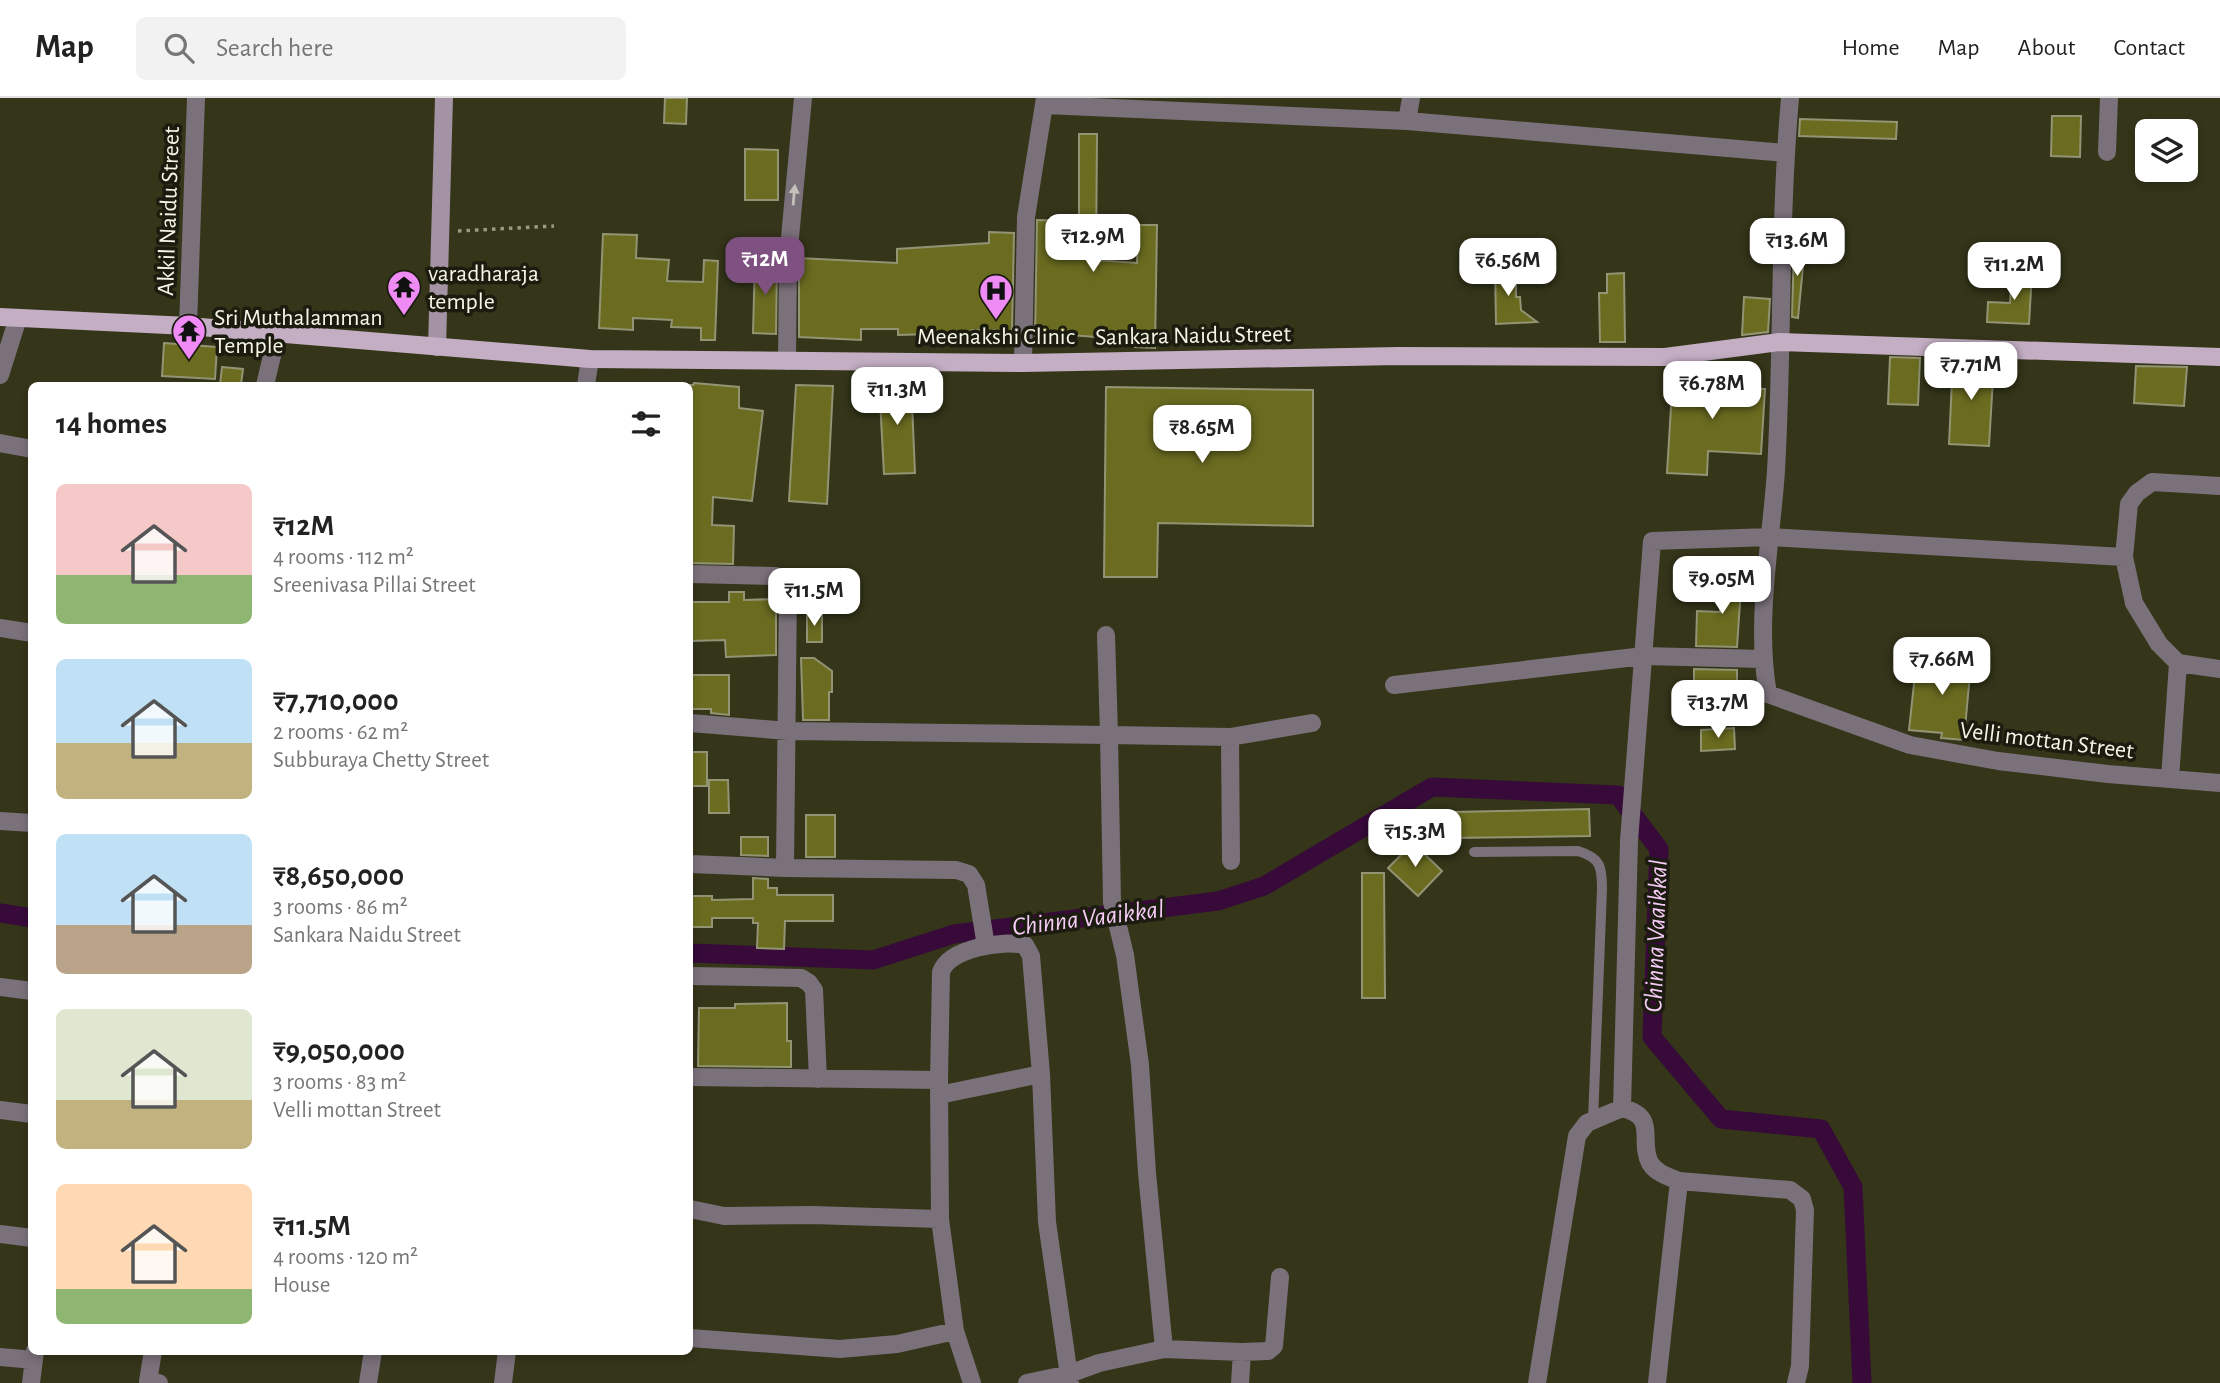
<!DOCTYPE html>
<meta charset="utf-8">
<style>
body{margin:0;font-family:"Alegreya Sans",sans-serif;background:#f2f2f2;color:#222;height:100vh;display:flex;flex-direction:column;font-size:26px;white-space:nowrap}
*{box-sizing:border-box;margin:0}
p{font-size:23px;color:#767676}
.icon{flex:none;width:38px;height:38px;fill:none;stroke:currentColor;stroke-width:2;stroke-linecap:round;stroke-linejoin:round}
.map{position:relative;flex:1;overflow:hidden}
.drawer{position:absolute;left:28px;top:284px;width:665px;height:973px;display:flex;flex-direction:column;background:#fff;border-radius:10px;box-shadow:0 4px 10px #0003}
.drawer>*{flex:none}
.controls{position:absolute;left:2135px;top:21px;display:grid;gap:14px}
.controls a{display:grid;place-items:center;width:63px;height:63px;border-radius:10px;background:#fff;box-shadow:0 4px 10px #0003;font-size:35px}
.price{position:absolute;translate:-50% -60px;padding:0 16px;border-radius:14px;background:#fff;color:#222;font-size:23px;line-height:46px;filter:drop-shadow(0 2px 4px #0008)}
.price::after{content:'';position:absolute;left:50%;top:42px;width:21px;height:16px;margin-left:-10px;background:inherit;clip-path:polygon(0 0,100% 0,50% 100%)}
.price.current{background:#7f5181;color:#fff}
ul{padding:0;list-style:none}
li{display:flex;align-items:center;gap:21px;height:175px;padding:0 28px}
li span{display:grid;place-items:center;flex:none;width:196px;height:140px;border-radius:10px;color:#555}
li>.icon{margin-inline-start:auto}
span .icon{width:84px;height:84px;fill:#fffc;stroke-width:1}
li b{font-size:30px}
h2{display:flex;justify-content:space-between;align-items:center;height:84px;padding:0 28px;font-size:30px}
header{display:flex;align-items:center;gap:42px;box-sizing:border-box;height:98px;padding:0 35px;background:#fff;border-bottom:2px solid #e0e0e0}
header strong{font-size:33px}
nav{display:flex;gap:38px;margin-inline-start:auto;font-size:24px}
.search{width:490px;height:63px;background:#f2f2f2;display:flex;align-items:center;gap:18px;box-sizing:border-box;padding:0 24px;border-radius:10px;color:#767676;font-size:26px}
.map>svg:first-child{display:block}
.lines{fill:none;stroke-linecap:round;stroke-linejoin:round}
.canal{stroke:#370a3a;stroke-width:19}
.building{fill:#6b6c20;stroke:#929474;stroke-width:2}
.path{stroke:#9a9b85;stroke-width:3.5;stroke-dasharray:3.5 5;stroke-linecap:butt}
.service{stroke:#7b717b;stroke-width:10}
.minor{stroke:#7b717b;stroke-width:18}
.tertiary{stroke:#7b717b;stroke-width:18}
.secondary{stroke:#a493a4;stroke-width:18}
.primary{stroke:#c3aec3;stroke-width:18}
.oneway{fill:#c4c1bb}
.labels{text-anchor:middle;stroke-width:7;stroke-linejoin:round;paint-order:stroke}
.street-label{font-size:24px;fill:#f5f6e5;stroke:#1b1c0f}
.poi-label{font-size:24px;fill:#f5f6e5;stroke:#1b1c0f;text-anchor:start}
.water-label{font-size:26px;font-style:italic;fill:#f7ccf8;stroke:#1b1c0f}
</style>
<header>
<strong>Map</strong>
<div class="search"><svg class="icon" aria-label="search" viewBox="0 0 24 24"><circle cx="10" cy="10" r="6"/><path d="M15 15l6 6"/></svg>Search here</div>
<nav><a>Home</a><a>Map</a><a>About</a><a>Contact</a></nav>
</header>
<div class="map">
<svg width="2220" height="1285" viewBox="0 0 2220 1285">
<rect width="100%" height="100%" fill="#343519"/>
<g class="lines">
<path class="canal" d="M 0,815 L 32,820
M 690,855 L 873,862 L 954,836 L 1218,803 L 1264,788 L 1432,689 L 1618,697 L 1659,751 L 1652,939 L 1721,1021 L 1821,1031 L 1853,1089 L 1862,1285"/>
</g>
<path class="building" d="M 665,0 L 687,0 L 686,26 L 664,25 Z
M 2052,18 L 2081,18 L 2080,59 L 2051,58 Z
M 1800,21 L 1897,24 L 1896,41 L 1799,38 Z
M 1079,36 L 1097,36 L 1096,162 L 1137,165 L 1138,127 L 1157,127 L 1155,250 L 1135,249 L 1136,242 L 1070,237 L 1069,243 L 1035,242 L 1037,122 L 1079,123 Z
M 745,51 L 778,52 L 778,102 L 745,102 Z
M 989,134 L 1014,135 L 1012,233 L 972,232 L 972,235 L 898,237 L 898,231 L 861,231 L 861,242 L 799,239 L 799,160 L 897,165 L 897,151 L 989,145 Z
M 603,136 L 637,137 L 636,160 L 669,162 L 667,183 L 703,184 L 704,162 L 718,163 L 715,242 L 701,242 L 701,230 L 671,229 L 672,222 L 633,220 L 633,232 L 599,230 Z
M 1794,146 L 1805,148 L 1798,220 L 1792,219 Z
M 755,161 L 777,162 L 776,236 L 753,235 Z
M 1495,168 L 1516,169 L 1516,199 L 1520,199 L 1521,212 L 1537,224 L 1496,226 Z
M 2012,173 L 2032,174 L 2029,226 L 1987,224 L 1988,204 L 2010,205 Z
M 1624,175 L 1625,244 L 1600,244 L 1599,195 L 1607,195 L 1607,176 Z
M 1744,199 L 1770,201 L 1768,234 L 1742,237 Z
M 164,245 L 217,249 L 215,281 L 162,278 Z
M 1890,259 L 1920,260 L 1918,307 L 1888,306 Z
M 1953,261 L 1994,263 L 1989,348 L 1949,346 Z
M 2136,268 L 2187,269 L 2184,308 L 2134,305 Z
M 222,269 L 243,271 L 241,287 L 220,287 Z
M 1673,276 L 1741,280 L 1740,290 L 1765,291 L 1761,356 L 1708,353 L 1707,377 L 1667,375 Z
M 911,282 L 915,375 L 884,376 L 879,283 Z
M 694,285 L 739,289 L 739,310 L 763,313 L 752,403 L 713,399 L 712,427 L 734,428 L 733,466 L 690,465 L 691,328 L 690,328 L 690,287 L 693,287 Z
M 796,287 L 833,288 L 827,406 L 789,403 Z
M 1106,289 L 1313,292 L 1313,428 L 1158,425 L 1157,479 L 1104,479 Z
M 1723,473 L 1742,475 L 1737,549 L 1696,548 L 1697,513 L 1720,514 Z
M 729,494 L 744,494 L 744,502 L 776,501 L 776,557 L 726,559 L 725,542 L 690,543 L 690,504 L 729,504 Z
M 807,515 L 822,515 L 822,544 L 807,544 Z
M 1949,551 L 1972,553 L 1964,642 L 1941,640 L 1942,635 L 1909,632 L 1916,567 L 1947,571 Z
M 801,560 L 814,560 L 832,573 L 832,594 L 829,594 L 829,622 L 803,622 Z
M 1694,571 L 1737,572 L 1737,594 L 1694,594 Z
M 690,577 L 729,577 L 729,617 L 711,615 L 711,611 L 690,611 Z
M 1734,630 L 1735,651 L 1701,653 L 1701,632 Z
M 690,654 L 707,654 L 707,688 L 690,688 Z
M 709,682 L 728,682 L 729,715 L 709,715 Z
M 1589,711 L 1590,738 L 1452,740 L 1452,714 Z
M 806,717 L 835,717 L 835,759 L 806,759 Z
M 741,739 L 768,739 L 768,758 L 741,757 Z
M 1413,745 L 1442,773 L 1418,798 L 1388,770 Z
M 1362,775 L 1384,775 L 1385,900 L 1362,900 Z
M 753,780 L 768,781 L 768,790 L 777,790 L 777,797 L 833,797 L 833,823 L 785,823 L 784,851 L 757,850 L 758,825 L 753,825 L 753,820 L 712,820 L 712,829 L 690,829 L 690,798 L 712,798 L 712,802 L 753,801 Z
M 787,905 L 787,943 L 791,943 L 791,969 L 698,968 L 699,910 L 735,910 L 735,906 Z"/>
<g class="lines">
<path class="path" d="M 458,133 L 554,128"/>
<path class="service" d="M 1474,754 L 1578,753 C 1601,760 1602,769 1602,791 L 1593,1023"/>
<path class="minor" d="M 1790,0 C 1779,124 1783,249 1776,373 C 1771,446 1755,523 1768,596 L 1910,647 L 1998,663 L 2108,676 L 2220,685
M 1045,7 L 1407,23 L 1785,55
M 1407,23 L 1411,0
M 2107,54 L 2109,0
M 188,228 L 196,0
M 787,263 L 788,161 L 803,0
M 1023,265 L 1026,119 L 1045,0
M 0,277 L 18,220
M 265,287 L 277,237
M 0,345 L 32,351
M 2124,459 L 2129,406 L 2137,395 L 2152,384 L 2220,388
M 690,476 L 775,478 L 782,480 L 788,490 L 785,770
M 0,530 L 32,535
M 1394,587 L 1644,558 L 1762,561
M 690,625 L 788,633 L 1109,637 L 1106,537
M 1230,639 L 1231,763
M 2170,681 L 2178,565
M 0,723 L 32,725
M 690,766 L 785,770 L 956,772 L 969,776 L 976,787 L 986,848
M 690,878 L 801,880 L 809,885 L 814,892 L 818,981
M 0,889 L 32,893
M 690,979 L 939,982
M 939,997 L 1041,976
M 1622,1010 C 1659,1019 1638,1041 1650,1065 C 1656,1075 1669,1079 1679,1083 L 1657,1285
M 0,1012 L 32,1016
M 1679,1083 L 1790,1092 L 1802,1101 L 1805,1112 L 1800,1268 L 1796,1285
M 690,1111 L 724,1118 L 812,1117 L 940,1121
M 0,1136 L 32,1140
M 690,1240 L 840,1251 L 897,1246 L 955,1233
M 153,1253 L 148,1283 L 159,1285
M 1242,1254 L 1268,1253 L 1274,1248 L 1280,1179
M 0,1259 L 34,1262
M 31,1285 L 35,1253
M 503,1285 L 507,1253
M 972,1285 L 955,1233 L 940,1121 L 939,982 L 941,874 C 949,850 1003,842 1025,847 L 1031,858 L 1041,976 L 1047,1124 L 1070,1285
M 1027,1285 L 1069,1276 L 1099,1265 L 1164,1251
M 1240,1285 L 1242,1254 L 1164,1251 L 1147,1075 L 1140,967 L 1125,857 L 1112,804 L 1109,637 L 1230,639 L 1312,625
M 1537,1285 L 1577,1038 L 1587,1025 L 1622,1010 L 1629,743 L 1652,443 L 1770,439 L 2124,459 L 2134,505 L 2159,546 L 2178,565 L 2220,571"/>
<path class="tertiary" d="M 586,287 L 590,261
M 368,1285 L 373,1253"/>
<path class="secondary" d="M 437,249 L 444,0"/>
<path class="primary" d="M 0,219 L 188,228 L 590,261 L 1023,265 L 1398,258 L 1665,259 L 1780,244 L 2220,259"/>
</g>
<defs><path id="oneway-solid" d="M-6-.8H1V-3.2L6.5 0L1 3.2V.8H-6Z" transform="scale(1.75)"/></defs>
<use class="oneway" href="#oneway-solid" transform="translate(794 97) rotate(-85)"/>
<defs>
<g id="temple-pin" transform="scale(1.75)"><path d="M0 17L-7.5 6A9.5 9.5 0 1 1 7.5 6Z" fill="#f08bf6" stroke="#1b1c0f"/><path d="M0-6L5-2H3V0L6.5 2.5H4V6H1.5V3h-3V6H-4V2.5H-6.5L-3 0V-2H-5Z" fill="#111"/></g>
<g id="hospital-pin" transform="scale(1.75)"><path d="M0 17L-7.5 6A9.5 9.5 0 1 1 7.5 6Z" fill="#f08bf6" stroke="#1b1c0f"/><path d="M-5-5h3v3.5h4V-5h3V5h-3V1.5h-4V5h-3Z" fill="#111"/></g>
</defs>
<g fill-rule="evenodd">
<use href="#temple-pin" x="404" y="189"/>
<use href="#hospital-pin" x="996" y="193"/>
<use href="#temple-pin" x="189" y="233"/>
</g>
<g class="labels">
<g class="street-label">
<text transform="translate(168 113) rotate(-88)" y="8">Akkil Naidu Street</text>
<text transform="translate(1193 237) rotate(-1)" y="8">Sankara Naidu Street</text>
<text transform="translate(2047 642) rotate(7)" y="8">Velli mottan Street</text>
</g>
<g class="poi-label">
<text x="428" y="183">varadharaja<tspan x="428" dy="28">temple</tspan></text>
<text x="214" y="227">Sri Muthalamman<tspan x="214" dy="28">Temple</tspan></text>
<text x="996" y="246" text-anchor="middle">Meenakshi Clinic</text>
</g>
<g class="water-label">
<text transform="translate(1088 819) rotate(-7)" y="9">Chinna Vaaikkal</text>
<text transform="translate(1655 838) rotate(-88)" y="9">Chinna Vaaikkal</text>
</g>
</g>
</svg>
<div class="controls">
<a><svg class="icon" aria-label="layers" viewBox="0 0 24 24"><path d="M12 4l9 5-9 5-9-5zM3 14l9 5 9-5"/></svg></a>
</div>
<b class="price" style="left:1093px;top:176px">₹12.9M</b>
<b class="price" style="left:1797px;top:180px">₹13.6M</b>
<b class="price current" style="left:765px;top:199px">₹12M</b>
<b class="price" style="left:1508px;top:200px">₹6.56M</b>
<b class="price" style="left:2014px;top:204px">₹11.2M</b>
<b class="price" style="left:1971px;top:304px">₹7.71M</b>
<b class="price" style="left:1712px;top:323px">₹6.78M</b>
<b class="price" style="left:897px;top:329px">₹11.3M</b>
<b class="price" style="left:1202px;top:367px">₹8.65M</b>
<b class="price" style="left:1722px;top:518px">₹9.05M</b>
<b class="price" style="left:814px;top:530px">₹11.5M</b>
<b class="price" style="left:1942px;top:599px">₹7.66M</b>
<b class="price" style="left:1718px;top:642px">₹13.7M</b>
<b class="price" style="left:1415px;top:771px">₹15.3M</b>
<section class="drawer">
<h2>14 homes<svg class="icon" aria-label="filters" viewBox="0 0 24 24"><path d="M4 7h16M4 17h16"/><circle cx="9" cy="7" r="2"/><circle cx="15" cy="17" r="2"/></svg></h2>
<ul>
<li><span style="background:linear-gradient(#f6c9c9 65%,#8fb573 0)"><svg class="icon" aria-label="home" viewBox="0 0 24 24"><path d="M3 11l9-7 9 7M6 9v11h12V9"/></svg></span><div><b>₹12M</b><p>4 rooms · 112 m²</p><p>Sreenivasa Pillai Street</p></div></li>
<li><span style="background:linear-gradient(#bfe0f5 60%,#c2b280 0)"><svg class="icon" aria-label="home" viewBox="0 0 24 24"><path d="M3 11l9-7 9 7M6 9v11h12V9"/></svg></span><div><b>₹7,710,000</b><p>2 rooms · 62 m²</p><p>Subburaya Chetty Street</p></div></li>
<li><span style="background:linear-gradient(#bfe0f5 65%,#b9a48a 0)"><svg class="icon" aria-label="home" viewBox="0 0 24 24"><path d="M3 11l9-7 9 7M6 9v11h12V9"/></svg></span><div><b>₹8,650,000</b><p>3 rooms · 86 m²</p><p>Sankara Naidu Street</p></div></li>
<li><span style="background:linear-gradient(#dfe7d0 65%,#c2b280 0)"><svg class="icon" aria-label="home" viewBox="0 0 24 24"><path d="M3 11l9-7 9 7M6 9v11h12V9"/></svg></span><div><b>₹9,050,000</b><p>3 rooms · 83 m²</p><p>Velli mottan Street</p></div></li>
<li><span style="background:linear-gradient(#ffd9b3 75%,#8fb573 0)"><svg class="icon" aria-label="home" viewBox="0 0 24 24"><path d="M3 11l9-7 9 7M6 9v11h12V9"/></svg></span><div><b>₹11.5M</b><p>4 rooms · 120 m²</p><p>House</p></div></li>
</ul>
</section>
</div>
